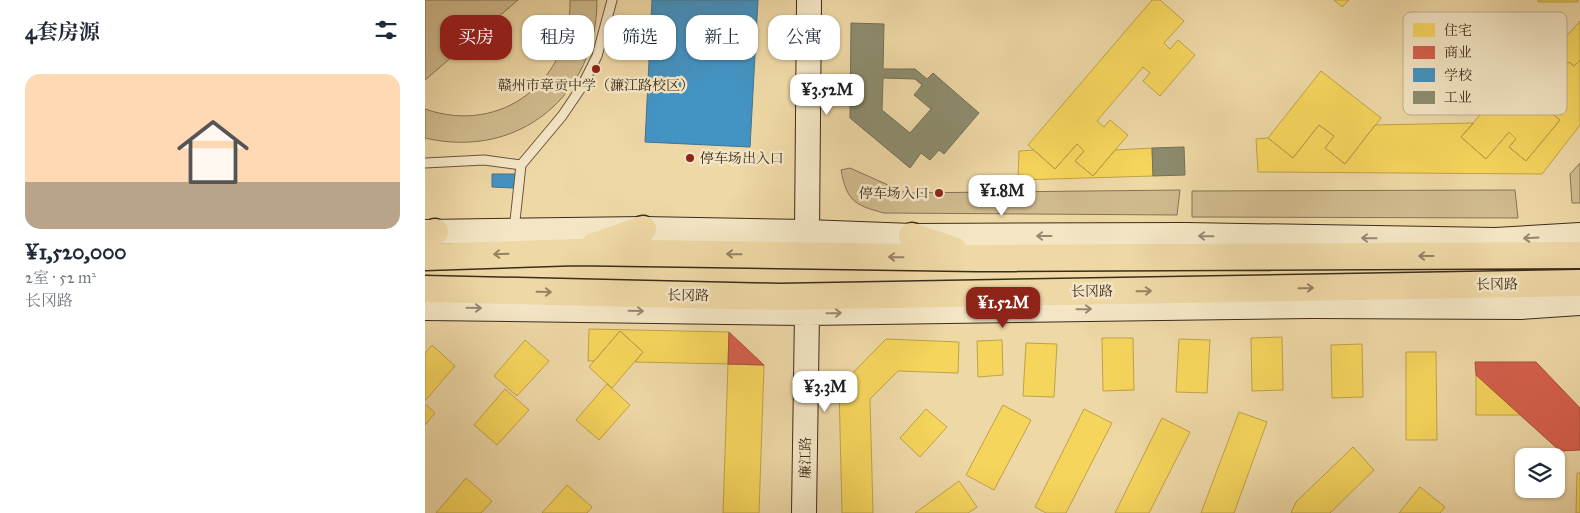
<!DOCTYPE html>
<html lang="zh">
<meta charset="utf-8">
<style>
body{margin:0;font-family:"IM FELL Great Primer","Noto Serif SC",serif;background:#f2f2f3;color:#1f2937;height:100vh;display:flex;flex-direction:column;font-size:19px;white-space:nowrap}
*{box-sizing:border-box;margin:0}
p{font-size:16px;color:#747a83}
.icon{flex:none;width:28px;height:28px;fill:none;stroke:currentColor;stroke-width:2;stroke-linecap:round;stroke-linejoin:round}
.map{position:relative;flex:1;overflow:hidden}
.side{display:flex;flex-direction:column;background:#fff;width:425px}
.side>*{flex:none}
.hud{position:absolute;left:15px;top:15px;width:475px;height:45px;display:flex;gap:10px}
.buttons{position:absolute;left:1090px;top:448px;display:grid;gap:10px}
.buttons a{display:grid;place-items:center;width:50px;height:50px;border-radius:10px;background:#fff;box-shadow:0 1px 4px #0004;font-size:25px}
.price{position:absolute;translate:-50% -42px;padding:0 11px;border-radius:10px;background:#fff;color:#222;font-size:16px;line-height:32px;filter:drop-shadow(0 1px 2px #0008)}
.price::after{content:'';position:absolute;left:50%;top:30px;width:15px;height:11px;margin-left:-8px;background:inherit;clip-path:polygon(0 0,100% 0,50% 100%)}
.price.on{background:#8f2418;color:#fff}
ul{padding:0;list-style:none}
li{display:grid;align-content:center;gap:10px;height:265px;padding:0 25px}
li span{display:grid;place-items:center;height:155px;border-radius:15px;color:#555}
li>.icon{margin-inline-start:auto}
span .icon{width:90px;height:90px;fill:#fffc;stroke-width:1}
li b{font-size:21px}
h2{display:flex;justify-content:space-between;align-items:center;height:60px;padding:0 25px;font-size:21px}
.tag{padding:0 18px;border-radius:15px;background:#fff;box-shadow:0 1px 4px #0004;font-size:18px;line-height:45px}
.tag.on{background:#8f2418;color:#fff}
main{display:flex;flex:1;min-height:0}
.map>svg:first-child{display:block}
.green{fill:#d0bb8e;stroke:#867354}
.homes{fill:#f6d55c;stroke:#bea248}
.shops{fill:#d6604d;stroke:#a8503e}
.schools{fill:#4393c3;stroke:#417491}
.industry{fill:#8c8c6e;stroke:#746f55;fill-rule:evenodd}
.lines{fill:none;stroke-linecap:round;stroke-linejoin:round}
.lane-casing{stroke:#69563e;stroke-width:11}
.secondary-casing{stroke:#3d2b1b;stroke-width:26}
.primary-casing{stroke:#3d2b1b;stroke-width:29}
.lane{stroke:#f4e6c5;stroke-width:9}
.secondary{stroke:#f4e6c5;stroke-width:24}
.primary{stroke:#eed8a6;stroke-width:26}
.oneway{stroke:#988870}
.oneway2{stroke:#968260}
.poi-dot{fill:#8f2418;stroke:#f4e6c5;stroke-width:2}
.labels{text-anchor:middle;stroke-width:5;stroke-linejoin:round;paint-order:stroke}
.poi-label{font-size:14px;fill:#3d2b1b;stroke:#f4e6c5}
.street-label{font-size:14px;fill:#3d2b1b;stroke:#f4e6c5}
.key{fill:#f4e6c5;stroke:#bdae92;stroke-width:1}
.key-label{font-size:14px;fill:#3d2b1b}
</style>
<main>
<section class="side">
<h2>4套房源<svg class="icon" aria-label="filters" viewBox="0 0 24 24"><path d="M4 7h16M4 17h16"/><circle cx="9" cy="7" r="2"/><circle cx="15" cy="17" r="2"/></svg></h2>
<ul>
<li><span style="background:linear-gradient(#ffd9b3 70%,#b9a48a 0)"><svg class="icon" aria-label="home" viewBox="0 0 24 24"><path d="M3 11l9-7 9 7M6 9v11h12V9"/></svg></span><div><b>¥1,520,000</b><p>2室 · 52 m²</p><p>长冈路</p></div></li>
</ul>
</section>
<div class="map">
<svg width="1155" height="513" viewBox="0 0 1155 513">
<rect width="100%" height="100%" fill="#eed8a6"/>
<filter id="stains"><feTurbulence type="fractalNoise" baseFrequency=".004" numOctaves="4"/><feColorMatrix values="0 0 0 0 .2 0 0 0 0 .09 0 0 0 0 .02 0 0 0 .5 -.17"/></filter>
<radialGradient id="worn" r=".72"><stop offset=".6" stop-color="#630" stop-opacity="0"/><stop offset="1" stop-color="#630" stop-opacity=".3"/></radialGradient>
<path class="green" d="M 0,0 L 93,0 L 0,80 Z
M 145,0 L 172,0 C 172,95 94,160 0,138 L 0,109 C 77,136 147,80 145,0 Z
M 1155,163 L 1155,203 L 1147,203 L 1145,174 Z
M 425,168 L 481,193 L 755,190 L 752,215 L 459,213 C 429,205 422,201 416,170 Z
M 1090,190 L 1093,218 L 767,217 L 767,191 Z"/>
<path class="homes" d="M 727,0 L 735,0 L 759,21 L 739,43 L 745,49 L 753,40 L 770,55 L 735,96 L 718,81 L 725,73 L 718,67 L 672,121 L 679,127 L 685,120 L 703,135 L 668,176 L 650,161 L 659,151 L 652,144 L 630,169 L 603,145 Z
M 909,0 L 924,0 L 917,7 Z
M 1113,0 L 1153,0 L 1153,2 L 1113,2 Z
M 1155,21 L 1155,60 L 1149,66 L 1144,62 L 1104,108 L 1112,115 L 1119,107 L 1135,120 L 1101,161 L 1084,147 L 1091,139 L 1084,132 L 1061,159 L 1036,137 L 1123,36 L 1134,45 Z
M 1155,60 L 1155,125 L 1117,174 L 833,172 L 831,139 L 843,138 L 868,158 L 894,125 L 909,136 L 900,148 L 920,164 L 950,125 L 1049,123 L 1036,137 L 1061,159 L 1084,132 L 1091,139 L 1084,147 L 1101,161 L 1135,120 L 1119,107 L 1112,115 L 1104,108 L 1144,62 L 1149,66 Z
M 896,71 L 956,118 L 920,164 L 900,148 L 909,136 L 894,125 L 868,158 L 843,138 Z
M 652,144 L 659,151 L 650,161 L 668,176 L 690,150 L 727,148 L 728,176 L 593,180 L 594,151 L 609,150 L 630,169 Z
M 164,329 L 304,332 L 303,364 L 210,362 L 218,352 L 195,331 L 169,361 L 163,361 Z
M 195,331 L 218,352 L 187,388 L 164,367 Z
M 857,337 L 858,390 L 827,391 L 826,338 Z
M 677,338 L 708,338 L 709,390 L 678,391 Z
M 461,339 L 534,342 L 533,373 L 473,371 L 445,399 L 448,513 L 417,513 L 414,387 Z
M 754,339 L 785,340 L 782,393 L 751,392 Z
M 100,340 L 124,361 L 92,396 L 69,376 Z
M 577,340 L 578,375 L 553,377 L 552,341 Z
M 601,343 L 632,344 L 629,397 L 598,396 Z
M 937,344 L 938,397 L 907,398 L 906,345 Z
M 7,345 L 30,366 L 0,401 L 0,353 Z
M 981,352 L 1011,352 L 1012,440 L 981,440 Z
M 303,364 L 339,365 L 334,513 L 298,513 Z
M 1051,375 L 1121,375 L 1121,415 L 1051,415 Z
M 182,384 L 205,405 L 174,440 L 151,420 Z
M 80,389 L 104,410 L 72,445 L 49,425 Z
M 0,404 L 10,413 L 0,425 Z
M 578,405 L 606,420 L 569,490 L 541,475 Z
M 501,409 L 522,427 L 495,457 L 475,438 Z
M 659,409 L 687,423 L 641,513 L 621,513 L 610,507 Z
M 814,412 L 842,422 L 809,513 L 776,513 Z
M 737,418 L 765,432 L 724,513 L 690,513 Z
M 928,447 L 949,470 L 905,513 L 866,513 L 871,502 Z
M 1152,473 L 1155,473 L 1155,513 L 1151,513 Z
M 41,478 L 67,501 L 56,513 L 11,513 Z
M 534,481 L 552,507 L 543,513 L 490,513 Z
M 142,485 L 167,507 L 162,513 L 117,513 Z
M 995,487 L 1020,507 L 1015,513 L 974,513 Z"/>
<path class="shops" d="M 304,332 L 339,365 L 303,364 Z
M 1050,362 L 1111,362 L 1155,408 L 1155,450 L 1135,451 L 1051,375 Z"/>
<path class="schools" d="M 227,0 L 333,0 L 325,147 L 220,142 Z
M 67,174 L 90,174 L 89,188 L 67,187 Z"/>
<path class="industry" d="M 426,23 L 459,24 L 458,69 L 490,69 L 502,79 L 508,73 L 554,113 L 519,154 L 514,150 L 505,160 L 496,153 L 485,168 L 425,118 ZM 458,78 L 490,79 L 497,85 L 489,95 L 506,109 L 485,133 L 457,110 Z
M 759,147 L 760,175 L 728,176 L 727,148 Z"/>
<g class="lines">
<g class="lane-casing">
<path id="lane" d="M 0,163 L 59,160 L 96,165
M 89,230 L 96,165 L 137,116 L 156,88 L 172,56 L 187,0"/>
</g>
<g class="secondary-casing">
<path id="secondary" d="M 0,232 L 218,229 L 382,232 L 487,236 L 761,235 L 1070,240 L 1155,235
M 382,232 L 384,0
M 0,308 L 382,313 L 886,306 L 1095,307 L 1155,303
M 379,513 L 382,313"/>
</g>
<g class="primary-casing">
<path id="primary" d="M 0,236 L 10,232
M 487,236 L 529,250
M 169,246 L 218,229
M 0,257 L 151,252 L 553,258 L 1155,255
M 0,289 L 354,297 L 1155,283"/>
</g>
<use href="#lane" class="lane"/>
<use href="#secondary" class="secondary"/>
<use href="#primary" class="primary"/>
</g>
<defs><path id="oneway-shaft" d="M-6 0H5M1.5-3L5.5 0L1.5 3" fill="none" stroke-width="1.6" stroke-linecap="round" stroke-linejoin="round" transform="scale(1.25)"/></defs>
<g class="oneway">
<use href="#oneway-shaft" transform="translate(619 236) rotate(180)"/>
<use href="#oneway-shaft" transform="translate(781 236) rotate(-179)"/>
<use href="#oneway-shaft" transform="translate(944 238) rotate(-179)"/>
<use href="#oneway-shaft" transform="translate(1106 238) rotate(177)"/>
<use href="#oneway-shaft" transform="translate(49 308) rotate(1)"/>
<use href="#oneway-shaft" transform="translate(659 309) rotate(-1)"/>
<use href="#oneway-shaft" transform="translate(211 311) rotate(1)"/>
<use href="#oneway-shaft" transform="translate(409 313) rotate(-1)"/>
</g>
<g class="oneway2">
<use href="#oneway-shaft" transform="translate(76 254) rotate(178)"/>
<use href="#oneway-shaft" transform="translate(309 254) rotate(-179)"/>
<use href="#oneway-shaft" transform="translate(1001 256) rotate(180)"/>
<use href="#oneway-shaft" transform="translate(471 257) rotate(-179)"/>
<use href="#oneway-shaft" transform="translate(881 288) rotate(-1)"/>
<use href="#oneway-shaft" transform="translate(719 291) rotate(-1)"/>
<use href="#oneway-shaft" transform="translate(119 292) rotate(1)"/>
</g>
<g class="poi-dot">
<circle cx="171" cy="69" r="5"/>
<circle cx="265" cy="158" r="5"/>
<circle cx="514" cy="193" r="5"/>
</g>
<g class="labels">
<g class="poi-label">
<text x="171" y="90">赣州市章贡中学（濂江路校区）</text>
<text x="275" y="163" text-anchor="start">停车场出入口</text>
<text x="504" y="198" text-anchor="end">停车场入口</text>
</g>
<g class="street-label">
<text transform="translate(1072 284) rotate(-1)" y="5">长冈路</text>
<text transform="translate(667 291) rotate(-1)" y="5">长冈路</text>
<text transform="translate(263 295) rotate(1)" y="5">长冈路</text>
<text transform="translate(380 458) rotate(-89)" y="5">廉江路</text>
</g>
</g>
<rect x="978" y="12" width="164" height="103" rx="8" class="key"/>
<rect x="988" y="23" width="22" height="14" fill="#f6d55c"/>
<rect x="988" y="46" width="22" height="13" fill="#d6604d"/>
<rect x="988" y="68" width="22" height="14" fill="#4393c3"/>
<rect x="988" y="91" width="22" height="13" fill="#8c8c6e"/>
<g class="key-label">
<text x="1019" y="35">住宅</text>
<text x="1019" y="57">商业</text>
<text x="1019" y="80">学校</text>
<text x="1019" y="102">工业</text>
</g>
<rect width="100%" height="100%" filter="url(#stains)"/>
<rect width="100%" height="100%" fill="url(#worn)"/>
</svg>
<div class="buttons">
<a><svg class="icon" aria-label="layers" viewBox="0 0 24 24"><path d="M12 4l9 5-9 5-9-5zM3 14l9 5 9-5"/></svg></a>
</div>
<b class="price" style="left:402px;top:116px">¥3.52M</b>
<b class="price" style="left:577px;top:217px">¥1.8M</b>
<b class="price on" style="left:578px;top:329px">¥1.52M</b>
<b class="price" style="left:400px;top:413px">¥3.3M</b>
<div class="hud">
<a class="tag on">买房</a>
<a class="tag">租房</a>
<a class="tag">筛选</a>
<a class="tag">新上</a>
<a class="tag">公寓</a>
</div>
</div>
</main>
